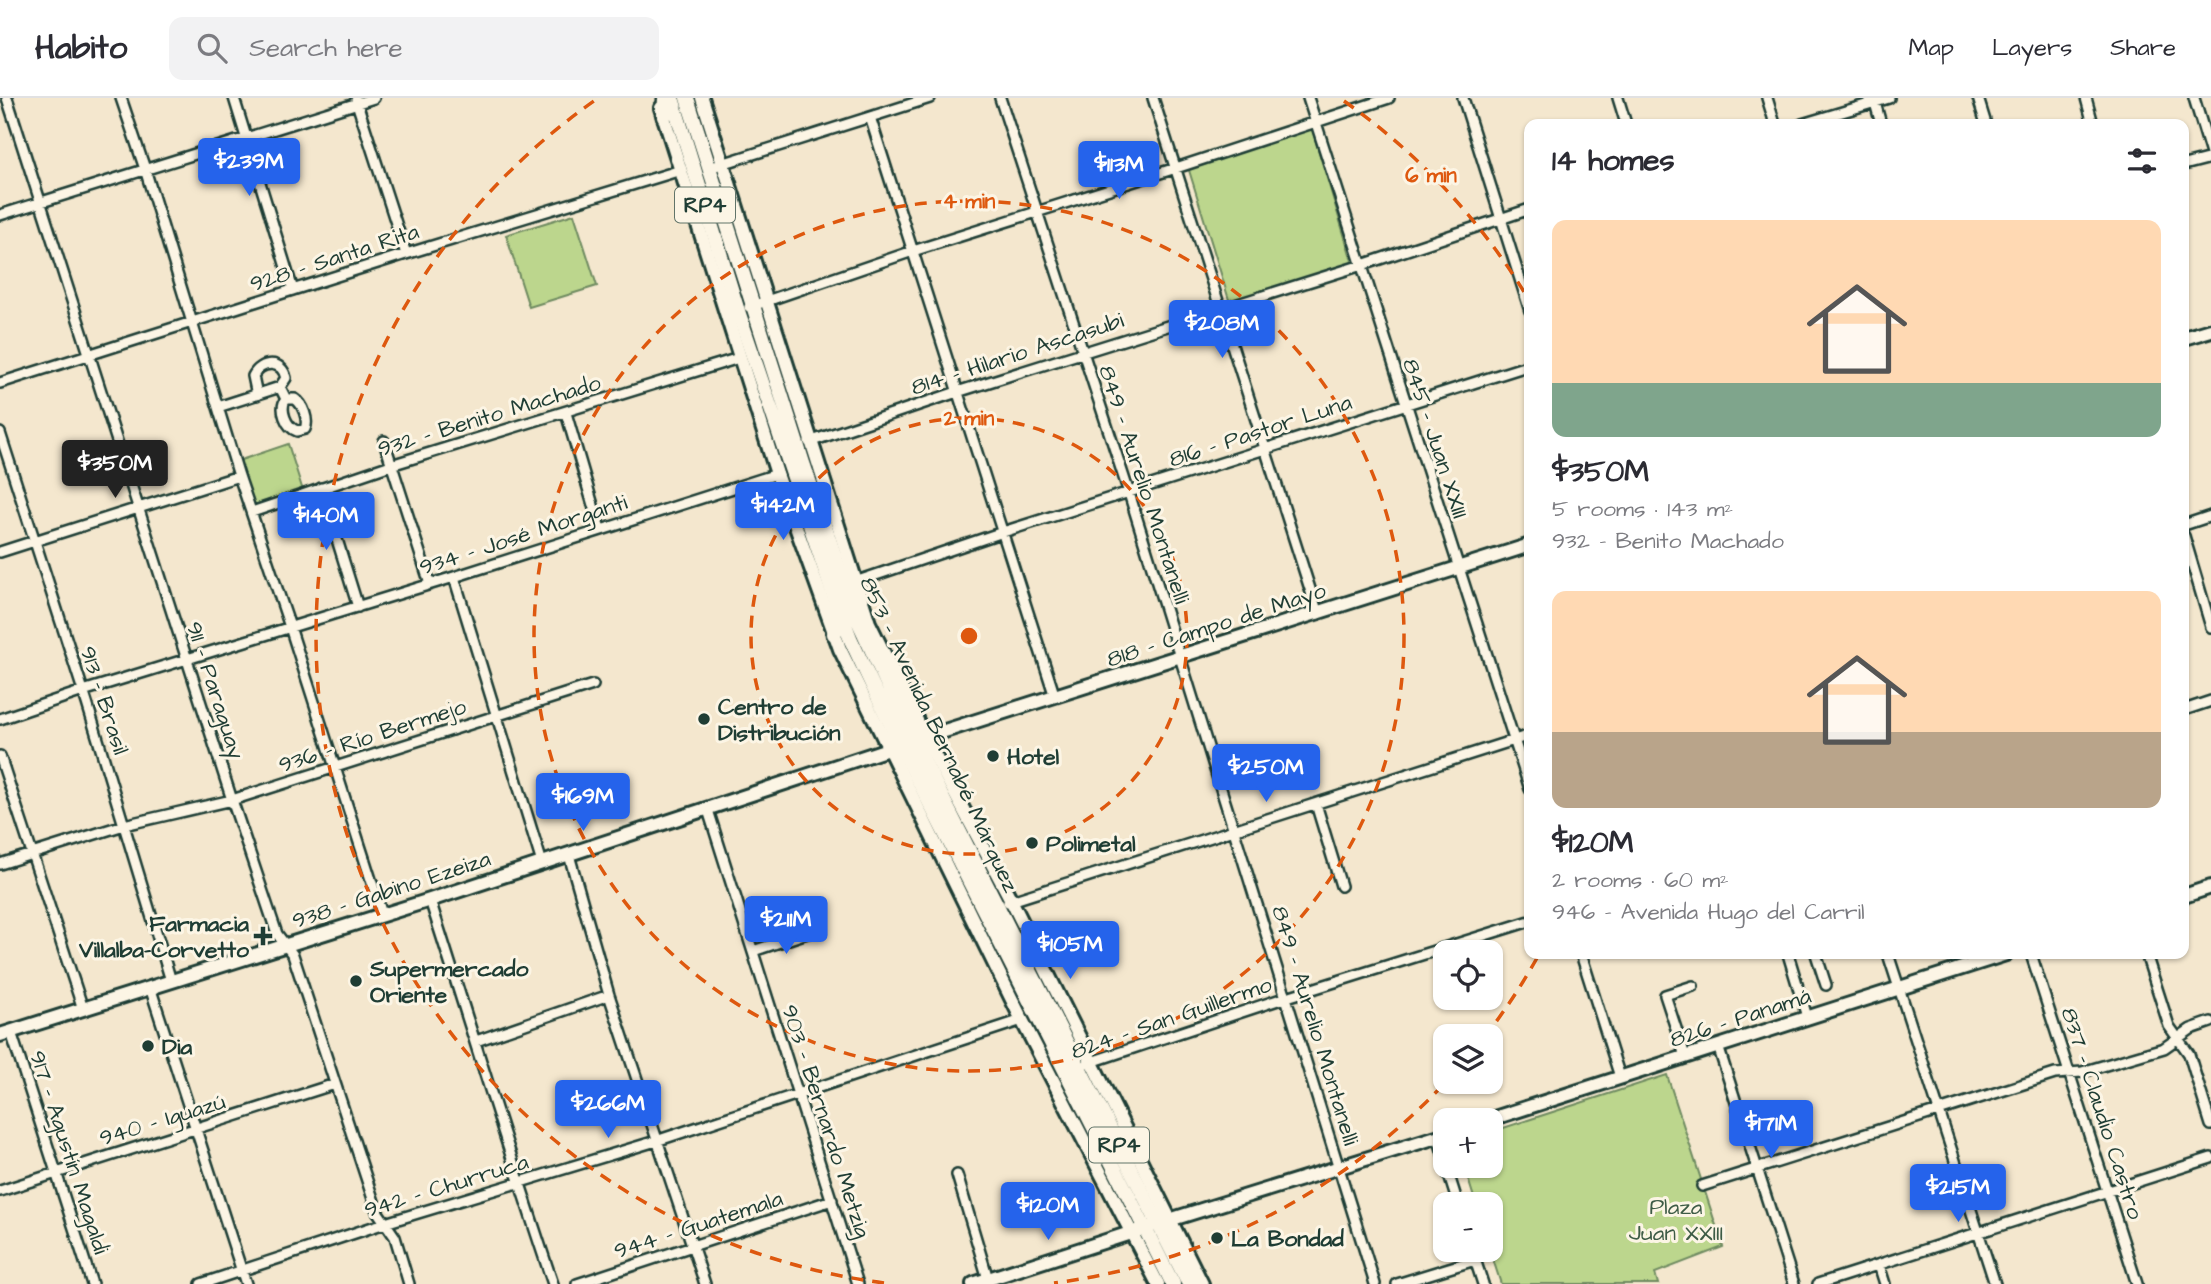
<!DOCTYPE html>
<meta charset="utf-8">
<style>
body{margin:0;font-family:"Architects Daughter",sans-serif;background:#f2f2f3;color:#2b2b33;height:100vh;display:flex;flex-direction:column;font-size:26px;white-space:nowrap}
*{box-sizing:border-box;margin:0}
p{font-size:23px;color:#7c7c81}
.icon{flex:none;width:38px;height:38px;fill:none;stroke:currentColor;stroke-width:2;stroke-linecap:round;stroke-linejoin:round}
.map{position:relative;flex:1;overflow:hidden}
.side{position:absolute;left:1524px;top:21px;width:665px;height:840px;display:flex;flex-direction:column;background:#fff;border-radius:14px;box-shadow:0 2px 5px #0004}
.side>*{flex:none}
.controls{position:absolute;left:1433px;top:842px;display:grid;gap:14px}
.controls a{display:grid;place-items:center;width:70px;height:70px;border-radius:14px;background:#fff;box-shadow:0 2px 5px #0004;font-size:35px}
.price{position:absolute;translate:-50% -60px;padding:0 16px;border-radius:7px;background:#2563eb;color:#fff;font-size:23px;line-height:46px;filter:drop-shadow(0 2px 4px #0008)}
.price::after{content:'';position:absolute;left:50%;top:42px;width:21px;height:16px;margin-left:-10px;background:inherit;clip-path:polygon(0 0,100% 0,50% 100%)}
.price.current{background:#222;color:#fff}
ul{padding:0;list-style:none}
li{display:grid;align-content:center;gap:14px;height:371px;padding:0 28px}
li span{display:grid;place-items:center;height:217px;border-radius:14px;color:#555}
li>.icon{margin-inline-start:auto}
span .icon{width:126px;height:126px;fill:#fffc;stroke-width:1}
li b{font-size:30px}
h2{display:flex;justify-content:space-between;align-items:center;height:84px;padding:0 28px;font-size:30px}
header{display:flex;align-items:center;gap:42px;box-sizing:border-box;height:98px;padding:0 35px;background:#fff;border-bottom:2px solid #e1e1e2}
header strong{font-size:33px}
nav{display:flex;gap:38px;margin-inline-start:auto;font-size:24px}
.search{width:490px;height:63px;background:#f2f2f3;display:flex;align-items:center;gap:18px;box-sizing:border-box;padding:0 24px;border-radius:14px;color:#7c7c81;font-size:26px}
.map>svg:first-child{display:block}
.green{fill:#bcd68d;stroke:#6e8a60;stroke-width:2}
.lines{fill:none;stroke-linecap:round;stroke-linejoin:round}
.minor-casing{stroke:#1f3d34;stroke-width:14}
.tertiary-casing{stroke:#1f3d34;stroke-width:18}
.secondary-casing{stroke:#1f3d34;stroke-width:18}
.primary-casing{stroke:#1f3d34;stroke-width:19}
.minor{stroke:#fcf5e5;stroke-width:9}
.tertiary{stroke:#fcf5e5;stroke-width:12}
.secondary{stroke:#fcf5e5;stroke-width:12}
.primary{stroke:#fcf5e5;stroke-width:14}
.ring{fill:none;stroke:#de580e;stroke-width:3.5;stroke-dasharray:12 9}
.poi-dot{fill:#1f3d34;stroke:#fcf5e5;stroke-width:2.5}
.labels{text-anchor:middle;stroke-width:6;stroke-linejoin:round;paint-order:stroke}
.shield{fill:#fcf5e5;stroke:#617469;stroke-width:2}
.shield-label{font-size:21px;font-weight:bold;fill:#1f3d34}
.street-label{font-size:23px;fill:#1f3d34;stroke:#fcf5e5}
.poi-label{font-size:23px;font-weight:bold;fill:#1f3d34;stroke:#fcf5e5;text-anchor:start}
.park-label{font-size:23px;fill:#3e5c46;stroke:#fcf5e5}
.centre{fill:#de580e;stroke:#fcf5e5;stroke-width:3.5}
.ring-label{font-size:21px;text-anchor:middle;font-weight:bold;fill:#de580e;stroke:#fcf5e5;stroke-width:6;stroke-linejoin:round;paint-order:stroke}
</style>
<header>
<strong>Habito</strong>
<div class="search"><svg class="icon" aria-label="search" viewBox="0 0 24 24"><circle cx="10" cy="10" r="6"/><path d="M15 15l6 6"/></svg>Search here</div>
<nav><a>Map</a><a>Layers</a><a>Share</a></nav>
</header>
<div class="map">
<svg width="2211" height="1186" viewBox="0 0 2211 1186">
<rect width="100%" height="100%" fill="#f4e7ce"/>
<filter id="ink" filterUnits="userSpaceOnUse"><feTurbulence type="fractalNoise" baseFrequency=".0143" numOctaves="2"/><feDisplacementMap in="SourceGraphic" scale="14" xChannelSelector="R" yChannelSelector="G"/><feConvolveMatrix kernelMatrix="1 2 1 2 8 2 1 2 1" color-interpolation-filters="sRGB"/></filter>
<g filter="url(#ink)">
<path class="green" d="M 1312,31 L 1353,166 L 1230,205 L 1188,69 Z
M 574,116 L 597,188 L 529,209 L 506,137 Z
M 288,346 L 304,396 L 252,414 L 235,364 Z
M 1667,977 L 1723,1149 L 1655,1175 L 1658,1186 L 1501,1186 L 1490,1152 L 1491,1106 L 1476,1106 L 1464,1068 L 1491,1068 L 1491,1034 Z"/>
<g class="lines">
<g class="minor-casing">
<path id="minor" d="M 7,0 L 232,702 L 277,836 L 293,857 L 377,1113 L 395,1139 L 409,1186
M 121,0 L 145,71 L 239,378 L 290,529 L 382,816
M 234,0 L 293,192
M 1000,0 L 1129,395 L 1375,1186
M 1153,0 L 1318,516
M 1308,0 L 1530,691
M 1463,0 L 1530,213
M 1618,0 L 1626,26
M 1767,0 L 1775,26
M 1978,0 L 1986,26
M 2086,0 L 2093,26
M 2194,0 L 2211,56
M 1874,1 L 1881,26
M 356,2 L 406,156
M 870,19 L 1055,599
M 1802,26 L 1889,0
M 2184,67 L 2211,60
M 709,70 L 930,0
M 0,117 L 374,0
M 749,209 L 913,153 L 1176,70 L 1389,0
M 0,285 L 406,156 L 681,72
M 280,289 L 286,301 C 279,311 286,329 297,333 L 305,331 C 309,322 303,306 295,301 L 286,301
M 218,309 L 280,289 L 286,280 C 282,261 261,263 253,278 L 257,297
M 566,315 L 600,431
M 0,335 L 87,605 L 171,883
M 384,343 L 430,486
M 809,344 L 957,294 L 1362,167 L 1530,111
M 321,390 L 358,509
M 252,414 L 391,367 L 739,260
M 2184,427 L 2211,418
M 2184,438 L 2211,529
M 0,454 L 239,378
M 454,479 L 542,765
M 852,485 L 1003,434 L 1530,267
M 2184,612 L 2211,603
M 0,621 L 83,593 L 454,479 L 777,376
M 0,658 L 83,911
M 1316,706 L 1341,788
M 708,712 L 858,1186
M 569,757 L 609,897 L 705,1186
M 0,766 L 124,727 L 232,702 L 593,587
M 430,802 C 471,930 510,1059 553,1186
M 1008,804 L 1530,637
M 753,853 L 810,834
M 1581,856 L 1620,979
M 1788,856 L 1807,919
M 1816,856 L 1826,887
M 1888,856 L 1995,1186
M 2031,856 L 2137,1186
M 2146,856 L 2169,928 L 2189,956 L 2211,1027
M 150,889 L 246,1186
M 11,934 L 92,1186
M 476,943 L 609,897
M 1718,948 L 1794,1186
M 1685,958 L 1665,897 L 1693,888
M 1088,965 L 1287,899 L 1530,823
M 1438,1039 L 1446,1065
M 1446,1068 L 1458,1106
M 957,1077 L 988,1181
M 1702,1088 L 2055,976 L 2082,974 L 2164,950 L 2191,931 L 2211,924
M 0,1093 L 335,986
M 1472,1152 L 1483,1186
M 1879,1167 L 1885,1186
M 201,1186 L 385,1125 L 656,1043 L 1022,922
M 577,1186 L 832,1102
M 1397,1186 L 1475,1162
M 1818,1186 L 2211,1060"/>
</g>
<g class="tertiary-casing">
<path id="tertiary" d="M 702,0 L 869,525 L 926,641 L 1011,802 L 1202,1186
M 661,10 L 777,376 L 840,551 L 1022,922 L 1158,1186
M 2184,240 L 2211,232
M 2184,798 L 2211,789
M 0,937 L 430,802 L 888,651 L 1530,447
M 1488,1022 L 2006,856
M 1166,1123 L 1446,1036"/>
</g>
<g class="secondary-casing">
<path id="secondary" d="M 973,1186 L 1152,1128"/>
</g>
<g class="primary-casing">
<path id="primary" d="M 672,0 L 738,213 L 837,507 L 851,542 L 901,648 L 1173,1186
M 687,0 L 803,365 L 852,509 L 914,644 L 1189,1186
M 664,19 L 665,0
M 834,536 L 837,512"/>
</g>
<use href="#minor" class="minor"/>
<use href="#tertiary" class="tertiary"/>
<use href="#secondary" class="secondary"/>
<use href="#primary" class="primary"/>
</g>
</g>
<g class="ring">
<circle cx="969" cy="538" r="218"/>
<circle cx="969" cy="538" r="435"/>
<path d="M1537 860A653 653 0 0 1 1487 936M1443 987A653 653 0 0 1 1054 1185M884 1185A653 653 0 0 1 594 3M1344 3A653 653 0 0 1 1529 202"/>
</g>
<g class="poi-dot">
<circle cx="704" cy="621" r="7"/>
<circle cx="993" cy="658" r="7"/>
<circle cx="1032" cy="745" r="7"/>
<path d="M259.5 827.5h7v7h7v7h-7v7h-7v-7h-7v-7h7z"/>
<circle cx="356" cy="883" r="7"/>
<circle cx="148" cy="948" r="7"/>
<circle cx="1217" cy="1140" r="7"/>
</g>
<g class="labels">
<g class="shield">
<rect x="675" y="89.5" width="60" height="35" rx="5"/>
<rect x="1089" y="1029.5" width="60" height="35" rx="5"/>
</g>
<g class="shield-label">
<text x="705" y="114">RP4</text>
<text x="1119" y="1054">RP4</text>
</g>
<g class="street-label">
<text transform="translate(334 159) rotate(-18)" y="8">928 - Santa Rita</text>
<text transform="translate(1017 255) rotate(-18)" y="8">814 - Hilario Ascasubi</text>
<text transform="translate(489 317) rotate(-17)" y="8">932 - Benito Machado</text>
<text transform="translate(1260 332) rotate(-18)" y="8">816 - Pastor Luna</text>
<text transform="translate(1436 340) rotate(72)" y="8">845 - Juan XXIII</text>
<text transform="translate(1145 386) rotate(72)" y="8">849 - Aurelio Montanelli</text>
<text transform="translate(523 436) rotate(-18)" y="8">934 - José Morganti</text>
<text transform="translate(1216 526) rotate(-18)" y="8">818 - Campo de Mayo</text>
<text transform="translate(216 592) rotate(72)" y="8">911 - Paraguay</text>
<text transform="translate(105 602) rotate(72)" y="8">913 - Brasil</text>
<text transform="translate(940 636) rotate(65)" y="8">853 - Avenida Bernabé Márquez</text>
<text transform="translate(372 637) rotate(-18)" y="8">936 - Río Bermejo</text>
<text transform="translate(391 791) rotate(-18)" y="8">938 - Gabino Ezeiza</text>
<text transform="translate(1171 919) rotate(-19)" y="8">824 - San Guillermo</text>
<text transform="translate(1740 919) rotate(-18)" y="8">826 - Panamá</text>
<text transform="translate(1316 927) rotate(73)" y="8">849 - Aurelio Montanelli</text>
<text transform="translate(2103 1015) rotate(72)" y="8">837 - Claudio Castro</text>
<text transform="translate(162 1021) rotate(-17)" y="8">940 - Iguazú</text>
<text transform="translate(827 1023) rotate(72)" y="8">903 - Bernardo Metzig</text>
<text transform="translate(70 1054) rotate(72)" y="8">917 - Agustín Magaldi</text>
<text transform="translate(446 1087) rotate(-17)" y="8">942 - Churruca</text>
<text transform="translate(698 1126) rotate(-18)" y="8">944 - Guatemala</text>
</g>
<g class="poi-label">
<text x="718" y="616">Centro de<tspan x="718" dy="26">Distribución</tspan></text>
<text x="1007" y="666">Hotel</text>
<text x="1046" y="753">Polimetal</text>
<text x="249" y="833" text-anchor="end">Farmacia<tspan x="249" dy="26">Villalba-Corvetto</tspan></text>
<text x="370" y="878">Supermercado<tspan x="370" dy="26">Oriente</tspan></text>
<text x="162" y="956">Dia</text>
<text x="1231" y="1148">La Bondad</text>
</g>
<g class="park-label">
<text x="1676" y="1116">Plaza<tspan x="1676" dy="26">Juan XXIII</tspan></text>
</g>
</g>
<circle cx="969" cy="538" r="10" class="centre"/>
<g class="ring-label">
<text x="1431" y="84">6 min</text>
<text x="969" y="110">4 min</text>
<text x="969" y="327">2 min</text>
</g>
</svg>
<div class="controls">
<a><svg class="icon" aria-label="locate" viewBox="0 0 24 24"><circle cx="12" cy="12" r="6"/><path d="M12 2v4M12 18v4M2 12h4M18 12h4"/></svg></a>
<a><svg class="icon" aria-label="layers" viewBox="0 0 24 24"><path d="M12 4l9 5-9 5-9-5zM3 14l9 5 9-5"/></svg></a>
<a>+</a>
<a>−</a>
</div>
<b class="price" style="left:249px;top:100px">$239M</b>
<b class="price" style="left:1119px;top:103px">$113M</b>
<b class="price" style="left:1222px;top:262px">$208M</b>
<b class="price current" style="left:115px;top:402px">$350M</b>
<b class="price" style="left:783px;top:444px">$142M</b>
<b class="price" style="left:326px;top:454px">$140M</b>
<b class="price" style="left:1266px;top:706px">$250M</b>
<b class="price" style="left:583px;top:735px">$169M</b>
<b class="price" style="left:786px;top:858px">$211M</b>
<b class="price" style="left:1070px;top:883px">$105M</b>
<b class="price" style="left:608px;top:1042px">$266M</b>
<b class="price" style="left:1771px;top:1062px">$171M</b>
<b class="price" style="left:1958px;top:1126px">$215M</b>
<b class="price" style="left:1048px;top:1144px">$120M</b>
<section class="side">
<h2>14 homes<svg class="icon" aria-label="filters" viewBox="0 0 24 24"><path d="M4 7h16M4 17h16"/><circle cx="9" cy="7" r="2"/><circle cx="15" cy="17" r="2"/></svg></h2>
<ul>
<li><span style="background:linear-gradient(#ffd9b3 75%,#7fa58c 0)"><svg class="icon" aria-label="home" viewBox="0 0 24 24"><path d="M3 11l9-7 9 7M6 9v11h12V9"/></svg></span><div><b>$350M</b><p>5 rooms · 143 m²</p><p>932 - Benito Machado</p></div></li>
<li><span style="background:linear-gradient(#ffd9b3 65%,#b9a48a 0)"><svg class="icon" aria-label="home" viewBox="0 0 24 24"><path d="M3 11l9-7 9 7M6 9v11h12V9"/></svg></span><div><b>$120M</b><p>2 rooms · 60 m²</p><p>946 - Avenida Hugo del Carril</p></div></li>
</ul>
</section>
</div>
